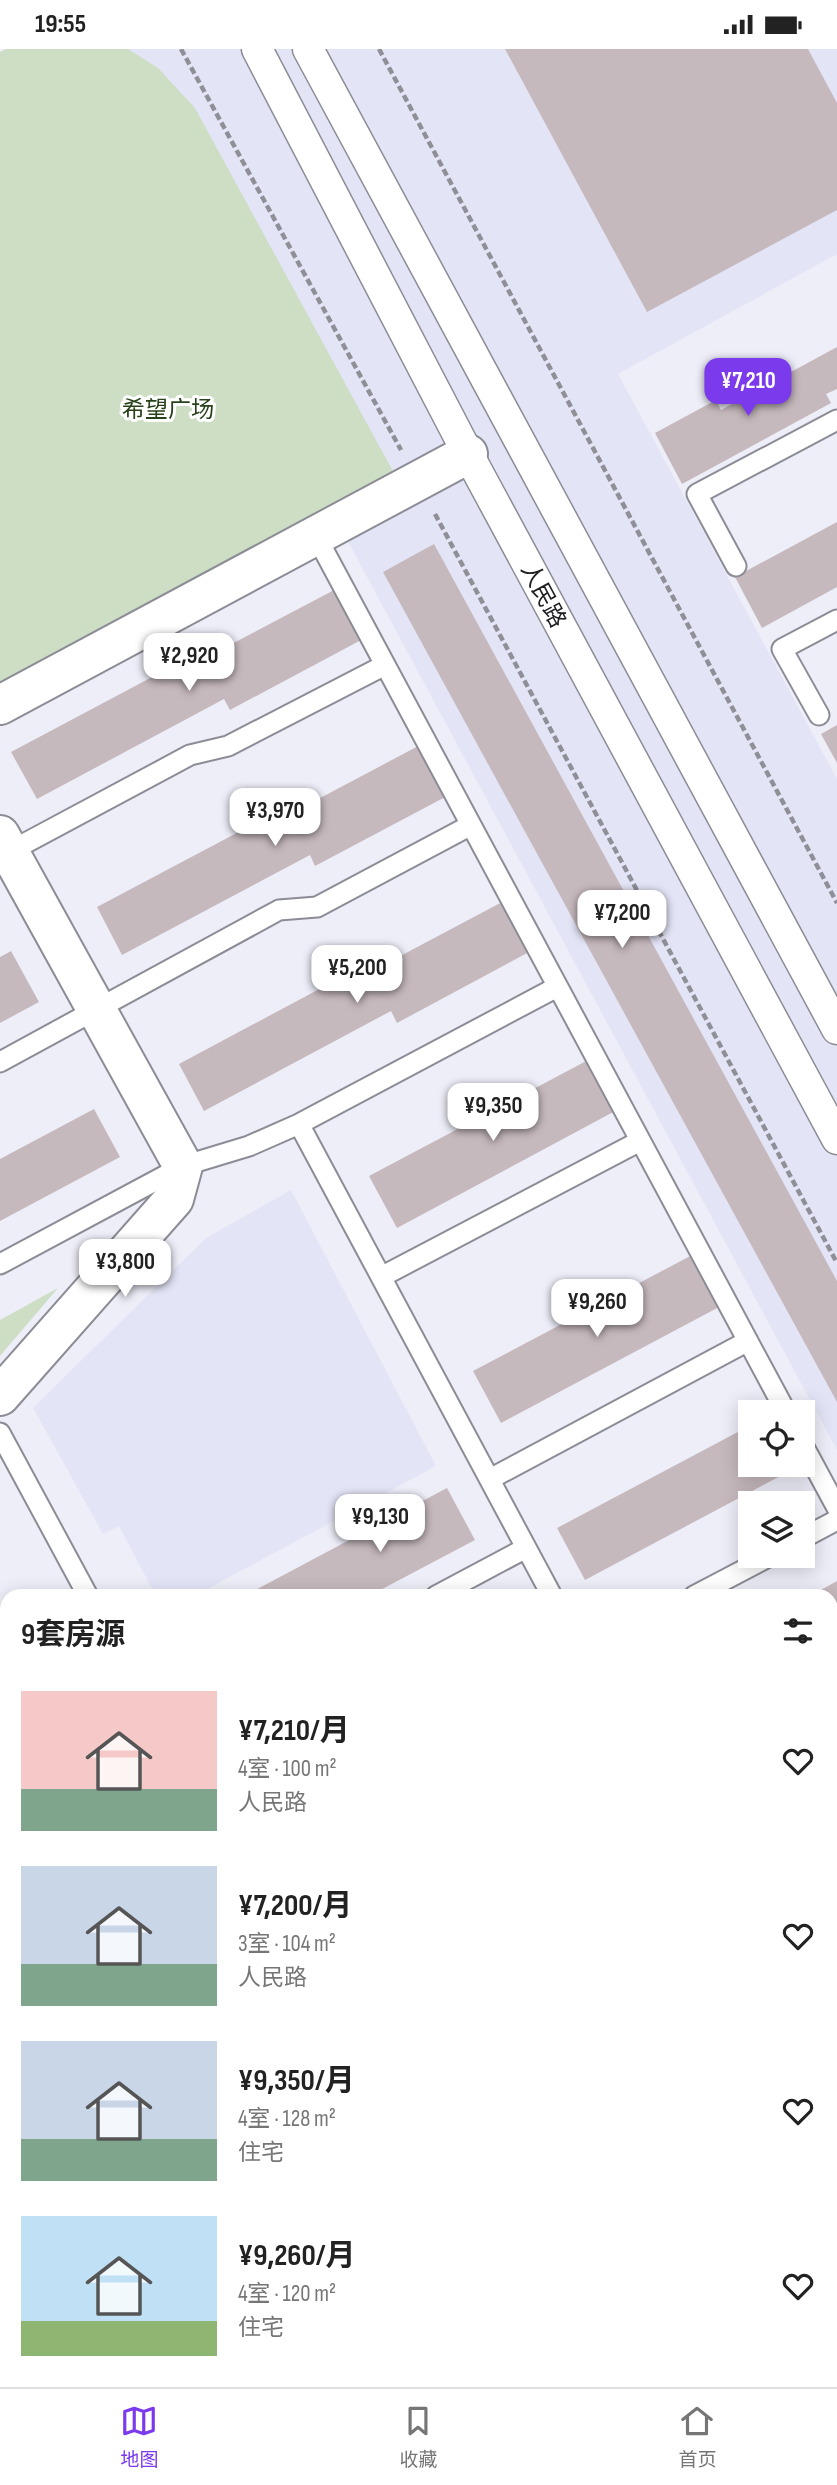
<!DOCTYPE html>
<html lang="zh">
<meta charset="utf-8">
<style>
body{margin:0;font-family:"Sofia Sans Condensed","Noto Sans SC",sans-serif;background:#f6f6f6;color:#222;height:100vh;display:flex;flex-direction:column;font-size:26px;white-space:nowrap}
*{box-sizing:border-box;margin:0}
p{font-size:23px;color:#767676}
.icon{flex:none;width:38px;height:38px;fill:none;stroke:currentColor;stroke-width:2;stroke-linecap:round;stroke-linejoin:round}
.map{position:relative;flex:1;overflow:hidden}
.panel{position:absolute;left:0px;top:1540px;width:838px;height:798px;display:flex;flex-direction:column;background:#fff;border-radius:21px 21px 0 0;box-shadow:0 4px 18px #0003}
.panel>*{flex:none}
.tools{position:absolute;left:738px;top:1351px;display:grid;gap:14px}
.tools a{display:grid;place-items:center;width:77px;height:77px;border-radius:0px;background:#fff;box-shadow:0 4px 18px #0003;font-size:35px}
.price{position:absolute;translate:-50% -60px;padding:0 16px;border-radius:14px;background:#fff;color:#222;font-size:23px;line-height:46px;filter:drop-shadow(0 2px 4px #0008)}
.price::after{content:'';position:absolute;left:50%;top:42px;width:21px;height:16px;margin-left:-10px;background:inherit;clip-path:polygon(0 0,100% 0,50% 100%)}
.price.on{background:#7c3aed;color:#fff}
ul{padding:0;list-style:none}
li{display:flex;align-items:center;gap:21px;height:175px;padding:0 21px}
li span{display:grid;place-items:center;flex:none;width:196px;height:140px;border-radius:0px;color:#555}
li>.icon{margin-inline-start:auto}
span .icon{width:84px;height:84px;fill:#fffc;stroke-width:1}
li b{font-size:30px}
h2{display:flex;justify-content:space-between;align-items:center;height:84px;padding:0 21px;font-size:30px}
.status{display:flex;justify-content:space-between;align-items:center;height:49px;padding:0 35px;background:#fff;direction:ltr}
.status svg{height:19px;fill:currentColor}
.tab-bar{display:flex;justify-content:space-around;align-items:center;height:98px;border-top:2px solid #e0e0e0;background:#fff;font-size:19px;color:#767676}
.tab-bar a{display:grid;justify-items:center;gap:4px}
.tab-bar .on{color:#7c3aed}
.map>svg:first-child{display:block}
.built{fill:#e3e4f6}
.green{fill:#cddec5}
.building{fill:#c6b9bd}
.lines{fill:none;stroke-linecap:round;stroke-linejoin:round}
.service-casing{stroke:#8c8c96;stroke-width:23}
.pedestrian-casing{stroke:#8c8c96;stroke-width:33}
.minor-casing{stroke:#8c8c96;stroke-width:42}
.secondary-casing{stroke:#8c8c96;stroke-width:42}
.path{stroke:#8f8f97;stroke-width:4.5;stroke-dasharray:7 3.5;stroke-linecap:butt}
.service{stroke:#fff;stroke-width:19}
.pedestrian{stroke:#fff;stroke-width:30}
.minor{stroke:#fff;stroke-width:38}
.secondary{stroke:#fff;stroke-width:38}
.labels{text-anchor:middle;stroke-width:6;stroke-linejoin:round;paint-order:stroke}
.park-label{font-size:23px;fill:#28411a;stroke:#fff}
.street-label{font-size:23px;fill:#202024;stroke:#fff}
</style>
<div class="status"><b>19:55</b><svg viewBox="0 0 49 12"><path d="M0 12V9h3v3zM5 12V6h3v6zM10 12V3h3v9zM15 12V0h3v12zM26 1h20v11H26zM47 4h2v5h-2z"/></svg></div>
<div class="map">
<svg width="837" height="2338" viewBox="0 0 837 2338">
<rect width="100%" height="100%" fill="#eeeef9"/>
<path class="built" d="M 128,0 L 837,0 L 837,205 L 618,325 L 837,730 L 837,1401 L 345,487 L 395,426 Z
M 291,1141 L 436,1417 L 194,1547 L 156,1547 L 119,1477 L 103,1485 L 33,1359 L 206,1189 Z
M 837,1838 L 837,2202 L 831,2206 L 831,1842 Z
M 44,2331 L 598,2331 L 585,2338 L 48,2338 Z"/>
<path class="green" d="M 6,0 L 128,0 L 158,19 L 195,59 L 395,426 L 0,640 L 0,3 Z
M 58,1239 L 0,1307 L 0,1271 Z"/>
<path class="building" d="M 505,0 L 808,0 L 837,54 L 837,161 L 647,263 Z
M 837,298 L 837,340 L 826,345 L 831,354 L 682,435 L 655,384 L 716,351 L 721,361 Z
M 837,473 L 837,538 L 762,579 L 735,528 Z
M 434,495 L 837,1232 L 837,1353 L 383,523 Z
M 336,540 L 363,590 L 230,661 L 224,650 L 37,750 L 11,703 L 201,602 L 205,609 Z
M 837,676 L 837,714 L 821,685 Z
M 422,695 L 449,746 L 315,817 L 310,806 L 122,906 L 97,858 L 286,758 L 290,765 Z
M 504,852 L 531,902 L 397,974 L 391,962 L 204,1062 L 179,1015 L 368,914 L 372,922 Z
M 11,902 L 39,953 L 0,974 L 0,908 Z
M 590,1010 L 617,1061 L 397,1179 L 369,1127 Z
M 94,1060 L 120,1108 L 0,1172 L 0,1110 Z
M 694,1205 L 721,1257 L 501,1374 L 473,1322 Z
M 751,1376 L 751,1416 L 801,1416 L 585,1531 L 557,1479 Z
M 447,1439 L 475,1491 L 369,1547 L 244,1547 Z
M 837,1532 L 837,1599 L 831,1602 L 831,1547 L 810,1547 Z
M 7,1577 L 7,1639 L 0,1642 L 0,1581 Z
M 837,1749 L 837,1815 L 831,1818 L 831,1752 Z
M 7,1815 L 7,1881 L 0,1885 L 0,1819 Z
M 7,2017 L 7,2083 L 0,2087 L 0,2020 Z"/>
<g class="lines">
<g class="service-casing">
<path id="service" d="M 316,487 L 786,1363
M 736,517 L 697,445 L 837,371
M 819,666 L 782,600 L 837,571
M 5,805 L 190,706 L 228,697 L 385,616
M 0,1013 L 279,861 L 317,858 L 471,776
M 299,1075 L 552,1547
M 0,1215 L 183,1117 L 249,1097 L 299,1075 L 557,938
M 381,1228 L 640,1092
M 0,1384 L 88,1547
M 803,1396 L 837,1459
M 490,1430 L 748,1292
M 803,1489 L 837,1471
M 436,1547 L 526,1499
M 694,1547 L 770,1507
M 831,1634 L 837,1631
M 0,1686 L 7,1682
M 831,1861 L 837,1858
M 0,1924 L 7,1921
M 0,2132 L 7,2129"/>
</g>
<g class="pedestrian-casing">
<path id="pedestrian" d="M 257,0 L 468,405 L 837,1090
M 308,0 L 837,980"/>
</g>
<g class="minor-casing">
<path id="minor" d="M 0,656 L 468,405
M 0,786 L 183,1117 L 174,1150 L 0,1347
M 0,2311 L 7,2324"/>
</g>
<g class="secondary-casing">
<path id="secondary" d="M 831,2248 L 837,2245
M 831,2285 L 837,2282
M 662,2338 L 675,2331
M 731,2338 L 745,2331"/>
</g>
<path class="path" d="M 181,0 L 401,401
M 379,0 L 837,854
M 435,465 L 837,1214"/>
<use href="#service" class="service"/>
<use href="#pedestrian" class="pedestrian"/>
<use href="#minor" class="minor"/>
<use href="#secondary" class="secondary"/>
</g>
<g class="labels">
<g class="park-label">
<text x="168" y="368">希望广场</text>
</g>
<g class="street-label">
<text transform="translate(544 546) rotate(62)" y="8">人民路</text>
</g>
</g>
</svg>
<div class="tools">
<a><svg class="icon" aria-label="locate" viewBox="0 0 24 24"><circle cx="12" cy="12" r="6"/><path d="M12 2v4M12 18v4M2 12h4M18 12h4"/></svg></a>
<a><svg class="icon" aria-label="layers" viewBox="0 0 24 24"><path d="M12 4l9 5-9 5-9-5zM3 14l9 5 9-5"/></svg></a>
</div>
<b class="price on" style="left:748px;top:369px">¥7,210</b>
<b class="price" style="left:189px;top:644px">¥2,920</b>
<b class="price" style="left:275px;top:799px">¥3,970</b>
<b class="price" style="left:622px;top:901px">¥7,200</b>
<b class="price" style="left:357px;top:956px">¥5,200</b>
<b class="price" style="left:493px;top:1094px">¥9,350</b>
<b class="price" style="left:125px;top:1250px">¥3,800</b>
<b class="price" style="left:597px;top:1290px">¥9,260</b>
<b class="price" style="left:380px;top:1505px">¥9,130</b>
<section class="panel">
<h2>9套房源<svg class="icon" aria-label="filters" viewBox="0 0 24 24"><path d="M4 7h16M4 17h16"/><circle cx="9" cy="7" r="2"/><circle cx="15" cy="17" r="2"/></svg></h2>
<ul>
<li><span style="background:linear-gradient(#f6c9c9 70%,#7fa58c 0)"><svg class="icon" aria-label="home" viewBox="0 0 24 24"><path d="M3 11l9-7 9 7M6 9v11h12V9"/></svg></span><div><b>¥7,210/月</b><p>4室 · 100 m²</p><p>人民路</p></div><svg class="icon" aria-label="heart" viewBox="0 0 24 24"><path d="M12 20l-8-8c-3-5 5-10 8-4 3-6 11-1 8 4z"/></svg></li>
<li><span style="background:linear-gradient(#c9d6e8 70%,#7fa58c 0)"><svg class="icon" aria-label="home" viewBox="0 0 24 24"><path d="M3 11l9-7 9 7M6 9v11h12V9"/></svg></span><div><b>¥7,200/月</b><p>3室 · 104 m²</p><p>人民路</p></div><svg class="icon" aria-label="heart" viewBox="0 0 24 24"><path d="M12 20l-8-8c-3-5 5-10 8-4 3-6 11-1 8 4z"/></svg></li>
<li><span style="background:linear-gradient(#c9d6e8 70%,#7fa58c 0)"><svg class="icon" aria-label="home" viewBox="0 0 24 24"><path d="M3 11l9-7 9 7M6 9v11h12V9"/></svg></span><div><b>¥9,350/月</b><p>4室 · 128 m²</p><p>住宅</p></div><svg class="icon" aria-label="heart" viewBox="0 0 24 24"><path d="M12 20l-8-8c-3-5 5-10 8-4 3-6 11-1 8 4z"/></svg></li>
<li><span style="background:linear-gradient(#bfe0f5 75%,#8fb573 0)"><svg class="icon" aria-label="home" viewBox="0 0 24 24"><path d="M3 11l9-7 9 7M6 9v11h12V9"/></svg></span><div><b>¥9,260/月</b><p>4室 · 120 m²</p><p>住宅</p></div><svg class="icon" aria-label="heart" viewBox="0 0 24 24"><path d="M12 20l-8-8c-3-5 5-10 8-4 3-6 11-1 8 4z"/></svg></li>
</ul>
</section>
</div>
<nav class="tab-bar">
<a class="on"><svg class="icon" aria-label="map" viewBox="0 0 24 24"><path d="M3 6l6-2 6 2 6-2v14l-6 2-6-2-6 2zM9 4v14M15 6v14"/></svg>地图</a>
<a><svg class="icon" aria-label="saved" viewBox="0 0 24 24"><path d="M7 4h10v16l-5-4-5 4z"/></svg>收藏</a>
<a><svg class="icon" aria-label="home" viewBox="0 0 24 24"><path d="M3 11l9-7 9 7M6 9v11h12V9"/></svg>首页</a>
</nav>
